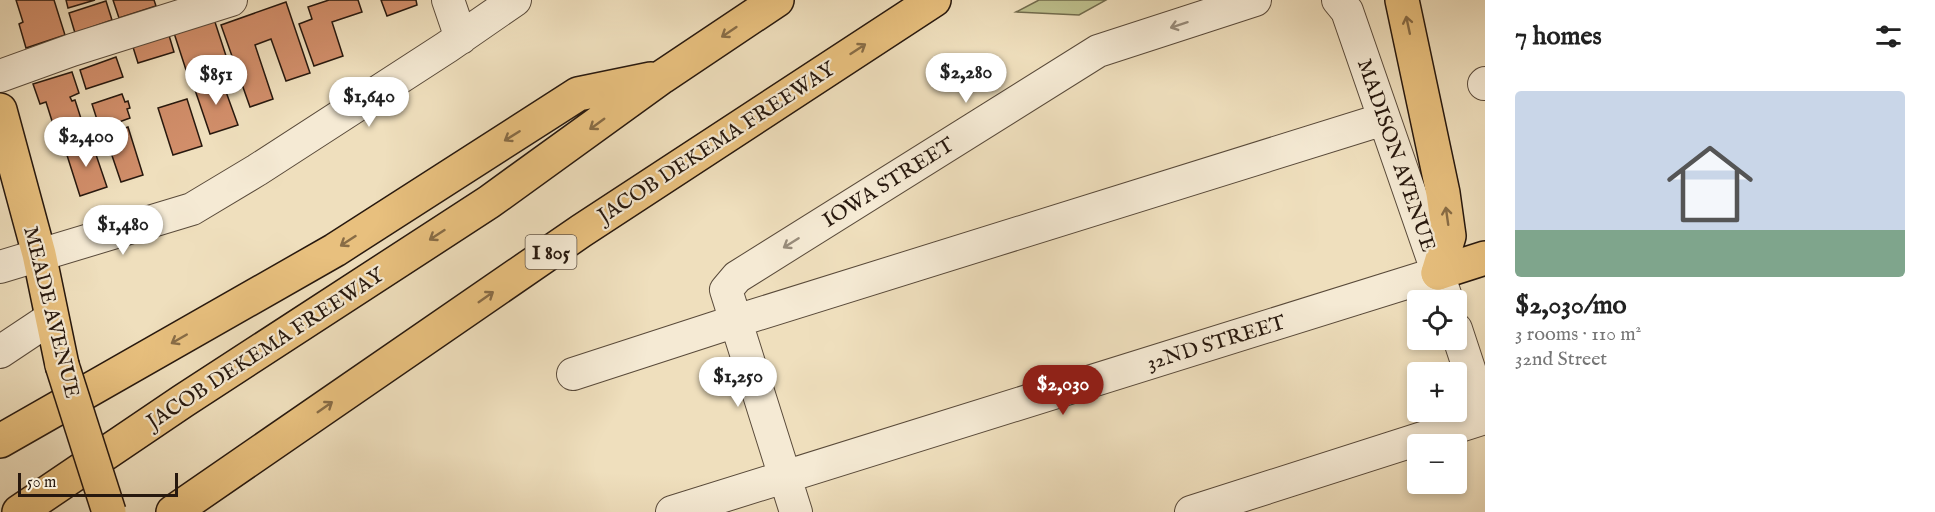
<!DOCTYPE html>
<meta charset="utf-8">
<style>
body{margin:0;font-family:"IM FELL English",serif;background:#f6f6f6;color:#222;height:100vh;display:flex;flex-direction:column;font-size:22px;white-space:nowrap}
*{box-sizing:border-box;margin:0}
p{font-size:20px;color:#767676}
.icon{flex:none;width:33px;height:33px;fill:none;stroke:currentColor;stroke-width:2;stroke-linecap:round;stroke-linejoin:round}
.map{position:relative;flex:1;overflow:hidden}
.side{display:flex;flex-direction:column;background:#fff;width:450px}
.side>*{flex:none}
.buttons{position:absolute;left:1407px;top:290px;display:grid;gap:12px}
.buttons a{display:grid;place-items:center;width:60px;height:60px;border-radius:6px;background:#fff;box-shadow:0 3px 9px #0003;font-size:30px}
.scale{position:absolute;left:18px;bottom:15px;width:160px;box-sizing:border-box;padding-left:6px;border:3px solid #27180e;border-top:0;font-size:16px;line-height:21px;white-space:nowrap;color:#27180e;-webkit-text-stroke:4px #f5ead4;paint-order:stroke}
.price{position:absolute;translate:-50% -51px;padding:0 14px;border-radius:21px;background:#fff;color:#222;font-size:20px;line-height:39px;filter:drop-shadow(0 2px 3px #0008)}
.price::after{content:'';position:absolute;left:50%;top:36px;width:18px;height:14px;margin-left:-9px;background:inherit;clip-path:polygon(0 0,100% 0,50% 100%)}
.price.active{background:#8f2418;color:#fff}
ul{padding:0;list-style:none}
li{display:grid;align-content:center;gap:12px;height:318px;padding:0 30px}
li+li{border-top:2px solid #e0e0e0}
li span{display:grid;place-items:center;height:186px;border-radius:6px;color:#555}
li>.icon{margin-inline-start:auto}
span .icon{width:108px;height:108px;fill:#fffc;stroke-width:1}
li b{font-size:26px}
h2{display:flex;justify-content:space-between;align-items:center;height:72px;padding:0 30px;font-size:26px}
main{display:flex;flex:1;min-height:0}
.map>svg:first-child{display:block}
.green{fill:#bec18e;stroke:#726c4e;stroke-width:1.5}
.building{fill:#d18e6a;stroke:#27180e;stroke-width:1.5}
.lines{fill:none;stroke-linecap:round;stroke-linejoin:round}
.minor-casing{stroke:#594a3a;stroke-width:34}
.major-casing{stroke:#27180e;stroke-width:36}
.highway-casing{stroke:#27180e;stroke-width:36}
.minor{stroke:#f5ead4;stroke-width:32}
.major{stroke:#e8c07e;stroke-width:33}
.highway{stroke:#e8c07e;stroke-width:33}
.major-bridge-casing{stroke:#27180e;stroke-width:36;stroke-linecap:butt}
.major-bridge{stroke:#e8c07e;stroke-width:33}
.oneway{stroke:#988c7b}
.oneway2{stroke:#886c46}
.labels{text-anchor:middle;stroke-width:4.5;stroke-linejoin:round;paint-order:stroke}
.shield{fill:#f5ead4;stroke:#655749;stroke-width:1.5}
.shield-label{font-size:20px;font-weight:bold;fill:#27180e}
.street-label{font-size:21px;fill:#27180e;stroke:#f5ead4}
</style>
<main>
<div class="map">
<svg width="1485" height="512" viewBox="0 0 1485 512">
<rect width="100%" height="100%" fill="#efdfbd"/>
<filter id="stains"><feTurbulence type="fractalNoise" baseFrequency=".00333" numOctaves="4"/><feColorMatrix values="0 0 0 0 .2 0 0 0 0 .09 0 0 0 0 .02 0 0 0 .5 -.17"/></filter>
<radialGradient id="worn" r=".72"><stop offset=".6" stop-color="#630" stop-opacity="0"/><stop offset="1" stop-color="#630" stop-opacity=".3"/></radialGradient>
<path class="green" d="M 1039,0 L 1106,0 L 1079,15 L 1016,12 Z"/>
<path class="building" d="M 16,0 L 54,0 L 65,35 L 26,48 L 19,24 L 23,22 Z
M 66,0 L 95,0 L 68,8 Z
M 113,0 L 154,0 L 156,6 L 119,18 Z
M 329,0 L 358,0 L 362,12 L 332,22 L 343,56 L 314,66 L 299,24 L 312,19 L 308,7 Z
M 381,0 L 416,0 L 417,5 L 387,16 Z
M 106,1 L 112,20 L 75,33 L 69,13 Z
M 286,2 L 310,73 L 286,81 L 271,39 L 255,45 L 273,99 L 250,107 L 221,25 Z
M 213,16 L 229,65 L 189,79 L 173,30 Z
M 168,32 L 174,52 L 138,63 L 132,44 Z
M 116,57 L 123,77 L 86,89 L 80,70 Z
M 72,72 L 79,93 L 70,97 L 72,101 L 75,100 L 86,134 L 59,143 L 46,102 L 40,104 L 33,84 Z
M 221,78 L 238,125 L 210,134 L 194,87 Z
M 122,94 L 125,102 L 128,101 L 130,108 L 127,109 L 130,118 L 100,129 L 92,104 Z
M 187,99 L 202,146 L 173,155 L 158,108 Z
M 128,127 L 143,175 L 121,182 L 105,135 Z
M 91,140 L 107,187 L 80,196 L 65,149 Z"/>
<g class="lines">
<g class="minor-casing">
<path id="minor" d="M 448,0 L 461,38
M 1338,0 L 1347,11 L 1447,300
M 0,76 L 72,50 L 231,0
M 1484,84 L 1485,83
M 0,267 L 192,209 L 257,170 L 447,47 L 515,0
M 1456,329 L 1485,417
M 0,352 L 51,318
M 573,374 L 736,321 L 1384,119
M 672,512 L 1438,273
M 796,512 L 726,290 L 737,277 L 1098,51 L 1255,0
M 1191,512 L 1485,418"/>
</g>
<g class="major-casing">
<path id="major" d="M 0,110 L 39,254 L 62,365
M 1438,273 L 1485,258"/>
</g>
<g class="highway-casing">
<path id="highway" d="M 1402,0 L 1443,193 L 1449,236 L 1438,273
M 0,441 L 335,250 L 578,94 L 651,79
M 19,512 L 183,401 L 489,202 L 662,77 L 777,0
M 173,512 L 581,231 L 934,0"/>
</g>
<use href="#minor" class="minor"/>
<use href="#major" class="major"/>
<use href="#highway" class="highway"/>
<g class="major-bridge-casing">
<path id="major-bridge" d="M 62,365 L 109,512"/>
</g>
<use href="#major-bridge" class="major-bridge"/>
</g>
<defs><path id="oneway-shaft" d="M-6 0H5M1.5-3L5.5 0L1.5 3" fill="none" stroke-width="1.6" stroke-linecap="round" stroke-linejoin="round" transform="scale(1.5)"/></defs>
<g class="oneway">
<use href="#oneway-shaft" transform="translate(1179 25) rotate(162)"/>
<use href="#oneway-shaft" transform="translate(791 243) rotate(148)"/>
</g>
<g class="oneway2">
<use href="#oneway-shaft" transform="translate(1408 25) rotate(-102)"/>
<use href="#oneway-shaft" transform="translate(729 32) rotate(146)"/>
<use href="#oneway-shaft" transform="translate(858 49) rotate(-33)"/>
<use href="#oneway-shaft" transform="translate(597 124) rotate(144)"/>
<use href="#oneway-shaft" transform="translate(512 136) rotate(148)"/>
<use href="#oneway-shaft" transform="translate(1447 216) rotate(-98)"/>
<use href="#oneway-shaft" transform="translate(437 235) rotate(147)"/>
<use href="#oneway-shaft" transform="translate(348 241) rotate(147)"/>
<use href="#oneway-shaft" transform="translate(486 297) rotate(-35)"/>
<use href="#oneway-shaft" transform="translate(179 339) rotate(150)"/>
<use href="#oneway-shaft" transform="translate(325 407) rotate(-35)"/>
</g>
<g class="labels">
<rect class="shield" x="525.5" y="235" width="51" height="34" rx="4.5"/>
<g class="shield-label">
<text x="551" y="259">I 805</text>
</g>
<g class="street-label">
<text transform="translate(716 142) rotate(-33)" y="7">JACOB DEKEMA FREEWAY</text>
<text transform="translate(1397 155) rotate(71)" y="7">MADISON AVENUE</text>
<text transform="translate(888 182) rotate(-32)" y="7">IOWA STREET</text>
<text transform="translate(52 312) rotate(76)" y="7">MEADE AVENUE</text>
<text transform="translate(1216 342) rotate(-17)" y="7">32ND STREET</text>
<text transform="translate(265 348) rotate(-33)" y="7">JACOB DEKEMA FREEWAY</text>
</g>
</g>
<rect width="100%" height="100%" filter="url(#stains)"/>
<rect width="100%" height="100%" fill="url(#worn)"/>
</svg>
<div class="buttons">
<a><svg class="icon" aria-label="locate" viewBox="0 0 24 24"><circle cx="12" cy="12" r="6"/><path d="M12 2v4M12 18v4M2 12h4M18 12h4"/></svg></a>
<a>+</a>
<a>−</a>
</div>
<div class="scale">50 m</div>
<b class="price" style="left:966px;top:104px">$2,280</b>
<b class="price" style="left:216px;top:106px">$851</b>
<b class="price" style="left:369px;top:128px">$1,640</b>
<b class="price" style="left:86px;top:168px">$2,400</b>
<b class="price" style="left:123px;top:256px">$1,480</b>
<b class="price" style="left:738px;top:408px">$1,250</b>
<b class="price active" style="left:1063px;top:416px">$2,030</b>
</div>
<section class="side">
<h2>7 homes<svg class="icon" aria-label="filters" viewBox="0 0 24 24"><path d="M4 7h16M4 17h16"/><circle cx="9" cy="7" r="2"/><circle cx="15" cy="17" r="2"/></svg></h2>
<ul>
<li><span style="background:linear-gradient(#c9d6e8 75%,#7fa58c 0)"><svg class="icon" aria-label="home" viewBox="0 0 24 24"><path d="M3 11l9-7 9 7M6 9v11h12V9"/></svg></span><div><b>$2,030/mo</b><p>3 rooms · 110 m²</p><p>32nd Street</p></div></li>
</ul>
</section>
</main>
